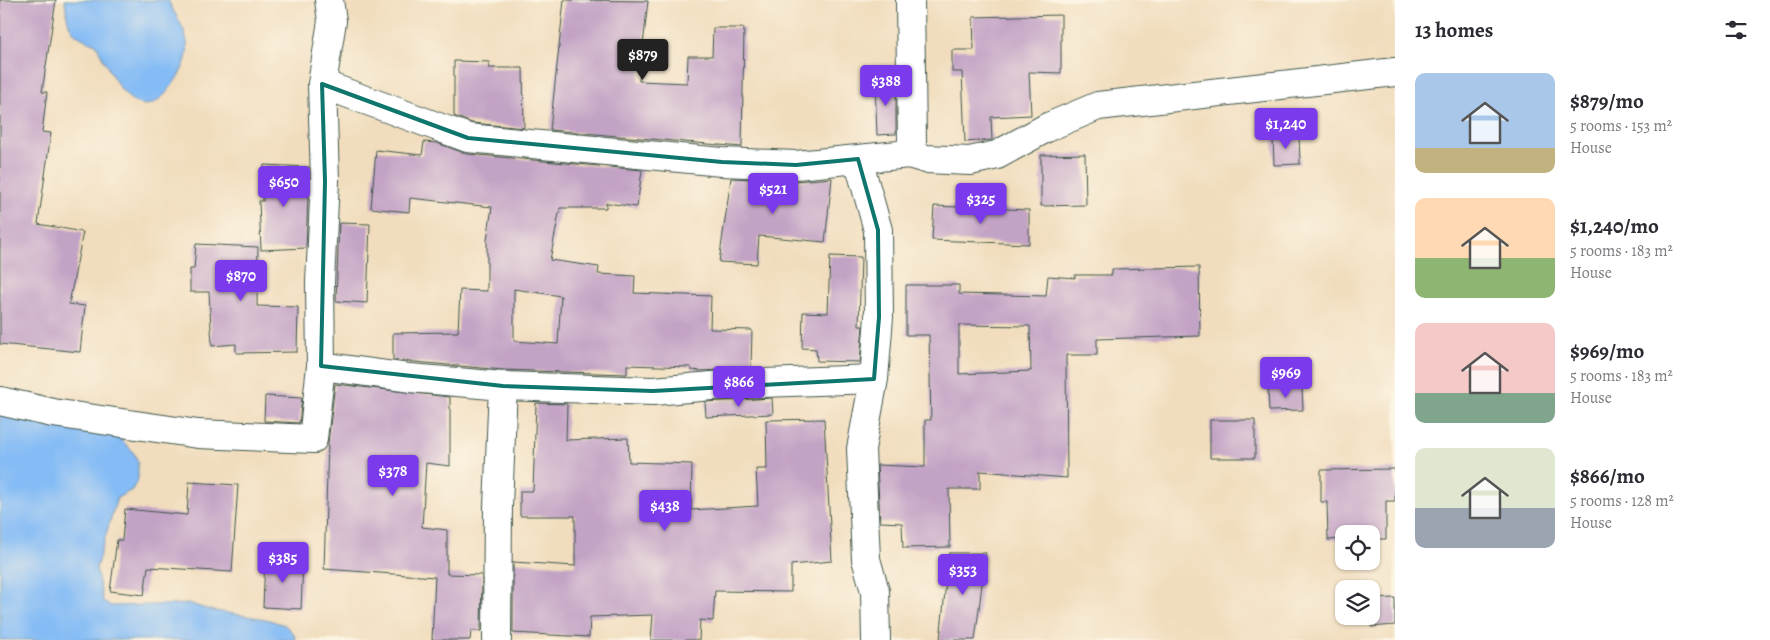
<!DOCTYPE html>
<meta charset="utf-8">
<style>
body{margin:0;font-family:Alegreya,serif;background:#f7f7f7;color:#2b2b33;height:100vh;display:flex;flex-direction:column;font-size:19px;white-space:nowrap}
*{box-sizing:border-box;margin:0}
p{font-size:16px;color:#7c7c81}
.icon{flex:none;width:28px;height:28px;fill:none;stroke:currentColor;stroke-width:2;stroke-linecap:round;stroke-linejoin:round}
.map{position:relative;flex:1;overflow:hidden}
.drawer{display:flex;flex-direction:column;background:#fff;width:375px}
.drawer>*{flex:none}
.controls{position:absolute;left:1335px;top:525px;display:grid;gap:10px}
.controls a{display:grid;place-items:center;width:45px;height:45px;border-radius:10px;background:#fff;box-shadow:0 1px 4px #0004;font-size:25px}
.price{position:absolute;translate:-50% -42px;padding:0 11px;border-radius:5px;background:#7c3aed;color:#fff;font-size:16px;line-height:32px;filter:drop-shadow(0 1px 2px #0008)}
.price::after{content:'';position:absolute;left:50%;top:30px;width:15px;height:11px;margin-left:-8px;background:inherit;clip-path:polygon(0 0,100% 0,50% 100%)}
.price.selected{background:#222;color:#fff}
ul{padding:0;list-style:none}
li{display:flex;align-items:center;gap:15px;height:125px;padding:0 20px}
li span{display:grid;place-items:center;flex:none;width:140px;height:100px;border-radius:10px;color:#555}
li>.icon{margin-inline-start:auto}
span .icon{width:60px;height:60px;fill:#fffc;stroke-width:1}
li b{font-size:21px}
h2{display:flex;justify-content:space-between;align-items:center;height:60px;padding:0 20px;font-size:21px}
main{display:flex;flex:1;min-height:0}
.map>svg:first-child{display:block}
.water{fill:#85bcf5;stroke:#527c94}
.building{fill:#c2a2c5;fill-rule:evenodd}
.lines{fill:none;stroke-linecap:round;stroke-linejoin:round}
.minor-casing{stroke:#3e5549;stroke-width:30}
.minor{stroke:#fff;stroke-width:28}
.marked{fill:none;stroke:#0f766e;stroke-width:4;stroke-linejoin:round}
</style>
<main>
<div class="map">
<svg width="1395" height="640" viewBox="0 0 1395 640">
<rect width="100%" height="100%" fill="#fcf5e5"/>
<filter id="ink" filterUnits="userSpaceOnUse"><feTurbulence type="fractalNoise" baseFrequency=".02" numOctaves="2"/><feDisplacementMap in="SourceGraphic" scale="10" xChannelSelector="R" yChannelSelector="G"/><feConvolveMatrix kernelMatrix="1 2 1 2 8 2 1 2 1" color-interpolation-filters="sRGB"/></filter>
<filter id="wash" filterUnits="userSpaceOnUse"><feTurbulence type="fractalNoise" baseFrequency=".0096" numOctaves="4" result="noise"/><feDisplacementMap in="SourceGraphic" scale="20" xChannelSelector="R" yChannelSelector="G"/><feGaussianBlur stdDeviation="1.12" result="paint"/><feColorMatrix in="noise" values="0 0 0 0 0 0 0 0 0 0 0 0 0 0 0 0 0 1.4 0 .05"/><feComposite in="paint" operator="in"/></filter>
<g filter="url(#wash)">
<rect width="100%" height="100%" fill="#f1ddbd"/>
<path class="water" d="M 65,0 L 168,0 C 174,14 185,27 187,42 C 189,59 182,71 173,84 C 137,137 112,76 96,44 C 68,34 68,28 65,0 Z
M 0,408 L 118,436 L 134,453 L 138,462 L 138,479 L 132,490 L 117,498 L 96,568 L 103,601 L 111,606 L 191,604 L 209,610 L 266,619 L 285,625 L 294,634 L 295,640 L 0,640 Z"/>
<g id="blocks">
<path class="building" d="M 0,0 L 56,0 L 42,92 L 47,92 L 42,132 L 51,133 L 38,224 L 83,232 L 69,304 L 85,306 L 80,352 L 0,344 Z
M 564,0 L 648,1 L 639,81 L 687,83 L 688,56 L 712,56 L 713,28 L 744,28 L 742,147 L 550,130 Z
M 1061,15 L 1061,73 L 1029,72 L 1031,115 L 991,117 L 992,140 L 965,142 L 962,72 L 952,72 L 952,50 L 974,50 L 973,17 Z
M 454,61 L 490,62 L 489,68 L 523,68 L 524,128 L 472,123 L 454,116 Z
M 875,81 L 896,81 L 896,134 L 877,135 Z
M 1299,135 L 1300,164 L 1274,165 L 1273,136 Z
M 424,142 L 437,143 L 467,154 L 642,170 L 637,207 L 606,203 L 606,208 L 560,208 L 550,260 L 599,267 L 598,274 L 635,276 L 634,293 L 711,296 L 710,329 L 752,330 L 751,368 L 703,371 L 691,370 L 691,367 L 627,365 L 627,374 L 504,370 L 393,360 L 393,333 L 458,332 L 460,290 L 487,291 L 487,240 L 492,207 L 410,198 L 409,212 L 371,208 L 376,150 L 422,155 ZM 514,289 L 561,296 L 558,344 L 514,341 Z
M 1085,154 L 1086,205 L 1041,206 L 1041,155 Z
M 264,165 L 309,167 L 306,248 L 261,250 L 259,201 L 263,201 Z
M 731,178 L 796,181 L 832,178 L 825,242 L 759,236 L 757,264 L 719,262 Z
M 934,206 L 1029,210 L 1029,244 L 932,240 Z
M 339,223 L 370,224 L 367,303 L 336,301 Z
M 196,244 L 258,247 L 257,306 L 298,307 L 297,352 L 236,353 L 236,344 L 212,346 L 209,292 L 190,292 L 190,269 L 194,269 Z
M 830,256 L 861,257 L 859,326 L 863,326 L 860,362 L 817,361 L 816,349 L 802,348 L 803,312 L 828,313 Z
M 1199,267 L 1200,336 L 1097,339 L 1097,355 L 1066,355 L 1067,478 L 980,471 L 980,489 L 949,489 L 950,547 L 903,548 L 902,523 L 880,522 L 877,465 L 925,467 L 925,420 L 931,420 L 929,335 L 906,335 L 906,285 L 959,285 L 959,294 L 1046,296 L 1048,276 L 1075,278 L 1075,275 L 1112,275 L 1112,269 ZM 959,325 L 1030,326 L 1031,371 L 959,374 Z
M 335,384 L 450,397 L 450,466 L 426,463 L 422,527 L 447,530 L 447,574 L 482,575 L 481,631 L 471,631 L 470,640 L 432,640 L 435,577 L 324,569 L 328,443 Z
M 1302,387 L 1303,410 L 1269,411 L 1268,388 Z
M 265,396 L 302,398 L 299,423 L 264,421 Z
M 772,398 L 773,414 L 706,417 L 705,402 Z
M 536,403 L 567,404 L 566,440 L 628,438 L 629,462 L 692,464 L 691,510 L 758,506 L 756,469 L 767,469 L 766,420 L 824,419 L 832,561 L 791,565 L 791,592 L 715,591 L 713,621 L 700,620 L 699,640 L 651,640 L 653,615 L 590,617 L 589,637 L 513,633 L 513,562 L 575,566 L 575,516 L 520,516 L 520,491 L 533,491 Z
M 1210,420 L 1255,420 L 1255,458 L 1210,458 Z
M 1395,469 L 1395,501 L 1386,501 L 1386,539 L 1371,539 L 1371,534 L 1344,534 L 1344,539 L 1328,540 L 1327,502 L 1321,502 L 1321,470 Z
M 189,482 L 238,485 L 232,572 L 148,567 L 144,595 L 110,591 L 117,540 L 122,540 L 125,509 L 187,515 Z
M 949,553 L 986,553 L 975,640 L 940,640 Z
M 265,558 L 303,560 L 301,609 L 263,607 Z
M 1395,598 L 1395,625 L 1371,627 L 1371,599 Z"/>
</g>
</g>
<g filter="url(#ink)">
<use href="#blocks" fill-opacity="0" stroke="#3e5549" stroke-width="1"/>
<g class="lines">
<g class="minor-casing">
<path id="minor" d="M 329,0 L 332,21 L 322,84 L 325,181 L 320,282 L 321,366 L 410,378 L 503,386
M 322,84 L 468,138 L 722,162 L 796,165 L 858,159
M 909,154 L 926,159 L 970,161 L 997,155 L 1048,127 L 1098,106 L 1395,72
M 0,401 L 53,413 L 198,434 L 313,439 L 321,366
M 497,640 L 498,507 L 503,386 L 653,391 L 736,384 L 874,379
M 876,640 L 875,591 L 866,559 L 861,449 L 874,379 L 879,317 L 878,230 L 858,159 L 909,154 L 912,141 L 910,0"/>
</g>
<use href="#minor" class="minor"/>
</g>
</g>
<path class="marked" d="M 322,84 L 468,138 L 722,162 L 796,165 L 858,159 L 878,230 L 879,317 L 874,379 L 653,391 L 503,386 L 321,366 L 325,181 Z"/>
</svg>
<div class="controls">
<a><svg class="icon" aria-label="locate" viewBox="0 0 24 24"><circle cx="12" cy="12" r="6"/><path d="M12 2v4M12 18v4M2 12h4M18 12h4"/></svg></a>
<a><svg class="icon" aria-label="layers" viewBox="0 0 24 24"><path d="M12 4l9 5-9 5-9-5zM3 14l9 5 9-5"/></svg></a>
</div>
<b class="price selected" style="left:643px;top:81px">$879</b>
<b class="price" style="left:886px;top:107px">$388</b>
<b class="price" style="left:1286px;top:150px">$1,240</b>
<b class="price" style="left:284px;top:208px">$650</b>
<b class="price" style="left:773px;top:215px">$521</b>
<b class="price" style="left:981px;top:225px">$325</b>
<b class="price" style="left:241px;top:302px">$870</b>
<b class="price" style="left:1286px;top:399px">$969</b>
<b class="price" style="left:739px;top:408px">$866</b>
<b class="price" style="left:393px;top:497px">$378</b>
<b class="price" style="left:665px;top:532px">$438</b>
<b class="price" style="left:283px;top:584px">$385</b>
<b class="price" style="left:963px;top:596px">$353</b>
</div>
<section class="drawer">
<h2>13 homes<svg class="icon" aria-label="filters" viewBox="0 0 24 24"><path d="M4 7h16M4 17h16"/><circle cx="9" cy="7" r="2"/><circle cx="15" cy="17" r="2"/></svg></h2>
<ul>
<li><span style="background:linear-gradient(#a9c7e8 75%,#c2b280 0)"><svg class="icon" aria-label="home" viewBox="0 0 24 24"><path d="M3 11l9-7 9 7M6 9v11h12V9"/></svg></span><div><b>$879/mo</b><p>5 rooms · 153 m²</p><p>House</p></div></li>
<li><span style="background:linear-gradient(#ffd9b3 60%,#8fb573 0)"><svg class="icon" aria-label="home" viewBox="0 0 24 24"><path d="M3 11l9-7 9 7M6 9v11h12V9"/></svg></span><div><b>$1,240/mo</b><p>5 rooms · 183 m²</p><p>House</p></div></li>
<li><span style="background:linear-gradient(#f6c9c9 70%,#7fa58c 0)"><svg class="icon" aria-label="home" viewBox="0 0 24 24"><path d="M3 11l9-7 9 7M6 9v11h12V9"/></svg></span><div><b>$969/mo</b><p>5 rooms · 183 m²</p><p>House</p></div></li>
<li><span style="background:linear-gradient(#dfe7d0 60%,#9aa5b1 0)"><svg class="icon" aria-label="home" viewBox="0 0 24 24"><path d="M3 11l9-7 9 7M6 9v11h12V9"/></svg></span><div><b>$866/mo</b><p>5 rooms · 128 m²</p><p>House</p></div></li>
</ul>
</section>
</main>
